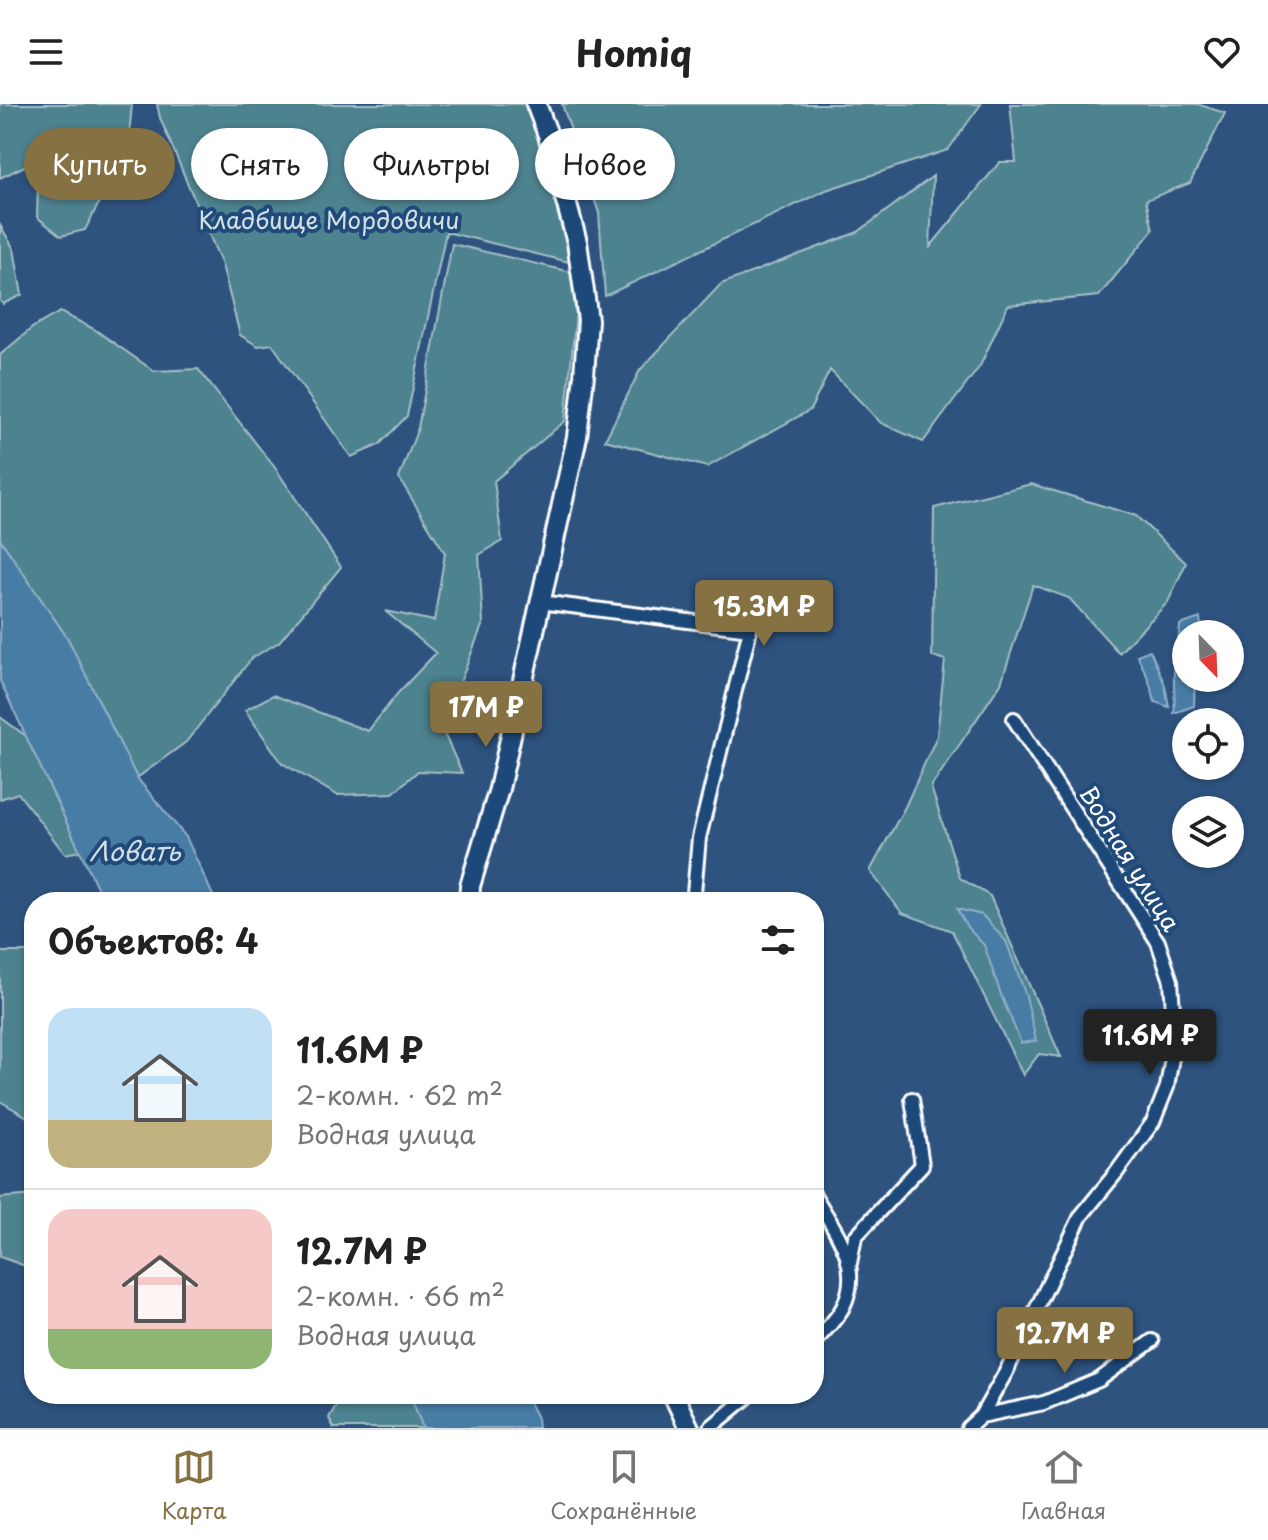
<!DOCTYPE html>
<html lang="ru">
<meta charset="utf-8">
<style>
body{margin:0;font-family:"Playpen Sans",sans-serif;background:#f2f2f2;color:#222;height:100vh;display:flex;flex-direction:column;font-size:30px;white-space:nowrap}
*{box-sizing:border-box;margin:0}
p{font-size:26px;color:#767676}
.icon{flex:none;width:44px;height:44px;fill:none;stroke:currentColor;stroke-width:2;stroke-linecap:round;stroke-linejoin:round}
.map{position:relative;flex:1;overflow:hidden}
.sheet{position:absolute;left:24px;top:788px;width:800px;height:512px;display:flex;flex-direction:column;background:#fff;border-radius:32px;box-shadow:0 2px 6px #0004}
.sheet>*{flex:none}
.top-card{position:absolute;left:24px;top:24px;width:800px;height:72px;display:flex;gap:16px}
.needle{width:52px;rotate:157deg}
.tools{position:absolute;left:1172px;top:516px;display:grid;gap:16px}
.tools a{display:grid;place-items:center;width:72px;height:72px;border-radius:50%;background:#fff;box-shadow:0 2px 6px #0004;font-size:40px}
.price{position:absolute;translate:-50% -68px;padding:0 18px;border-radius:8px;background:#857141;color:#fff;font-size:26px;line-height:52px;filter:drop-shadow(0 2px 4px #0008)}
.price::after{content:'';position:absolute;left:50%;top:48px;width:24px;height:18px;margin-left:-12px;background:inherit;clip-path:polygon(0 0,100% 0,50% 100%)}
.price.current{background:#222;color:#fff}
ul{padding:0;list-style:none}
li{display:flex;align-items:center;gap:24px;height:200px;padding:0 24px}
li+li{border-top:2px solid #e0e0e0}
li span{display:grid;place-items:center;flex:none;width:224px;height:160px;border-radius:24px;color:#555}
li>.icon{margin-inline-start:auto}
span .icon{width:96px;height:96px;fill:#fffc;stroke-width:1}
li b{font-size:34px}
h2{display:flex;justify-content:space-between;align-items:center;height:96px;padding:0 24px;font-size:34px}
.tag{padding:0 28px;border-radius:36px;background:#fff;box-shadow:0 2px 6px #0004;font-size:28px;line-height:72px}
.tag.current{background:#857141;color:#fff}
header{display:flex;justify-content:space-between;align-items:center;height:104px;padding:0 24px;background:#fff;font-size:36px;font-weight:700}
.menu{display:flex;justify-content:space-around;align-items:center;height:112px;border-top:2px solid #e0e0e0;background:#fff;font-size:22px;color:#767676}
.menu a{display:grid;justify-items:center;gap:4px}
.menu .current{color:#857141}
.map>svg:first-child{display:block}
.green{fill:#4e828f;stroke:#a6c0c7;stroke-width:2}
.water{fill:#477ba4;stroke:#91b0c8;stroke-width:2}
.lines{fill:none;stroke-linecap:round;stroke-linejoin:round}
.street-casing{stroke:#fff;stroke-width:18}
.secondary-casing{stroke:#fff;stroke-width:24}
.street{stroke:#1f4a7a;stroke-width:12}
.secondary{stroke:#1f4a7a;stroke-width:18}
.labels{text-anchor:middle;stroke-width:8;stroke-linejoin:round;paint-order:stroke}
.park-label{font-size:24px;fill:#d3e0e3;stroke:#1f4a7a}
.street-label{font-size:24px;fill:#fff;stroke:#1f4a7a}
.water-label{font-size:26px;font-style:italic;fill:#d1dee8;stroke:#1f4a7a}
</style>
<header><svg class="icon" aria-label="menu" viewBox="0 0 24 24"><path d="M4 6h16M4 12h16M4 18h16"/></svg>Homiq<svg class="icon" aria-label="heart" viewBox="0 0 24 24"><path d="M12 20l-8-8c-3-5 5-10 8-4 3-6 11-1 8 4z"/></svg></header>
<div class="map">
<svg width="1268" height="1324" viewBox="0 0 1268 1324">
<rect width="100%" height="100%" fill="#2e537f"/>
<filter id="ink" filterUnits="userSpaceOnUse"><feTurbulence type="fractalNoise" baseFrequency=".0125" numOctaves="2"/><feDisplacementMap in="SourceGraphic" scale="16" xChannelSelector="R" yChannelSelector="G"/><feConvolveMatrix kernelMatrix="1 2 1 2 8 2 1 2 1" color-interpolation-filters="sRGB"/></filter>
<g filter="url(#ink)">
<path class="green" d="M 0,0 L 132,0 L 128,43 L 85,126 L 61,132 L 37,113 L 38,78 L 31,59 L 0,74 Z
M 157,0 L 528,0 L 533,11 L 569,134 L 569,158 L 446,128 L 407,312 L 379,341 L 351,353 L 272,240 L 258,242 L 240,231 L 222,161 L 160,14 Z
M 562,0 L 981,0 L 948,46 L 826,86 L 605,192 L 599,109 Z
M 1010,0 L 1197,0 L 1225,9 L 1190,79 L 1146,96 L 1153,126 L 1099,192 L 1008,201 L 980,262 L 923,338 L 881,319 L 830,266 L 810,306 L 707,363 L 605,336 L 640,266 L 721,180 L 858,128 L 933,72 L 930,143 L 1000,58 L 1016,58 Z
M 0,121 L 14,145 L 22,191 L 3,200 L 0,197 Z
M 452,140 L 571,168 L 576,210 L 565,317 L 494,377 L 502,437 L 479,451 L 483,519 L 442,625 L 462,669 L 418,667 L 393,689 L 337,691 L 282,659 L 245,606 L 273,591 L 368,627 L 398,589 L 436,549 L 385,507 L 434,517 L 445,449 L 399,374 L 418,324 Z
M 60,208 L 94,225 L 154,267 L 198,265 L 276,365 L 341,463 L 279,538 L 252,554 L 186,638 L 137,674 L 68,535 L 0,435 L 0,251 L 32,224 Z
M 1031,380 L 1136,412 L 1186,459 L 1168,498 L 1119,549 L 1069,494 L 1033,481 L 1001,579 L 931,683 L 960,774 L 990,792 L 1061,953 L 1039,950 L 1023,971 L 952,827 L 902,809 L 870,767 L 905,703 L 937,632 L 945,556 L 932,552 L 934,404 Z
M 0,613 L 26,632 L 80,747 L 65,750 L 18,689 L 0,695 Z
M 0,848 L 29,848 L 34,854 L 34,1017 L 0,997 Z
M 34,1091 L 34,1165 L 0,1153 L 0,1094 Z
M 342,1290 L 410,1290 L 423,1324 L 334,1324 L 329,1314 Z"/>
<path class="water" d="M 0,435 L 68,535 L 137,674 L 186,733 L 216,798 L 104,798 L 0,577 Z
M 1200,514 L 1202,530 L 1186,530 L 1186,574 L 1195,574 L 1194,602 L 1174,609 C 1176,596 1173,582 1174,568 C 1175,552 1179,537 1180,521 Z
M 1150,546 L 1165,581 L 1169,603 L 1155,598 L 1148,574 L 1137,551 Z
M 957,805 L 982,811 L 1006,837 L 1026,892 L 1036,937 L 1021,939 L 1001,891 L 984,841 L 967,823 Z
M 410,1290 L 525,1290 L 537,1314 L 538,1324 L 423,1324 Z"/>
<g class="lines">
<g class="street-casing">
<path id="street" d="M 540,498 L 750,525 L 699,734 L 694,789 L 696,798
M 814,1091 C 835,1127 864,1161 843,1203 C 836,1216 824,1228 814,1238
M 850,1159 L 855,1133 L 922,1061 L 912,995
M 981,1312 L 1044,1299 L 1099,1276 L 1152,1237
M 710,1324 L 751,1290
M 968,1324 L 981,1312 L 1006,1268 L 1081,1112 L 1116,1069 L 1153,1018 L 1167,983 L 1175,936 L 1171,877 L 1158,838 L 1014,615"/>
</g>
<g class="secondary-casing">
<path id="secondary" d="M 469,798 L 470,782 L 499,685 L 577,333 L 584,271 L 588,216 L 577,138 L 548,31 L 536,0
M 673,1290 L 689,1324"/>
</g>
<use href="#street" class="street"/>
<use href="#secondary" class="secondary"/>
</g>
</g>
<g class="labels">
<g class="park-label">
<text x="329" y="125">Кладбище Мордовичи</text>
</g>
<g class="street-label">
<text transform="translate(1129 755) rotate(58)" y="8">Водная улица</text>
</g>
<g class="water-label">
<text x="135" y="757">Ловать</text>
</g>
</g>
</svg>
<div class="tools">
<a><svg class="needle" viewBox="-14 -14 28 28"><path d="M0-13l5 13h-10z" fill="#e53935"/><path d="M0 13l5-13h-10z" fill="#767676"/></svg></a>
<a><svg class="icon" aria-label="locate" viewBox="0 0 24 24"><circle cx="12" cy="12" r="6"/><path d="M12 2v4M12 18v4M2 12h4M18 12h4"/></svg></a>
<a><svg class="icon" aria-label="layers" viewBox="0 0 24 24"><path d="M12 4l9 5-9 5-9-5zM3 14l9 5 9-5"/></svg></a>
</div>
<b class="price" style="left:764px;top:544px">15.3M ₽</b>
<b class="price" style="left:486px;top:645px">17M ₽</b>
<b class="price current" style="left:1150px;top:973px">11.6M ₽</b>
<b class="price" style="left:1065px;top:1271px">12.7M ₽</b>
<div class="top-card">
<a class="tag current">Купить</a>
<a class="tag">Снять</a>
<a class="tag">Фильтры</a>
<a class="tag">Новое</a>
</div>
<section class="sheet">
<h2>Объектов: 4<svg class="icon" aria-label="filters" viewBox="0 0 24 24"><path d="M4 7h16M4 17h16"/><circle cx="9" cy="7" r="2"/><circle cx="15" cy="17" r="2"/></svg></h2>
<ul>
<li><span style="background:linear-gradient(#bfe0f5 70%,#c2b280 0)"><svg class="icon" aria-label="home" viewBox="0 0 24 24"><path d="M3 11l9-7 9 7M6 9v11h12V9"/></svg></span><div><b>11.6M ₽</b><p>2-комн. · 62 m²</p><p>Водная улица</p></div></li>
<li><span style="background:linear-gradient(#f6c9c9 75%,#8fb573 0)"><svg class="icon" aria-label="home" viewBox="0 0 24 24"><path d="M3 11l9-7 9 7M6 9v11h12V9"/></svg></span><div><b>12.7M ₽</b><p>2-комн. · 66 m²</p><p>Водная улица</p></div></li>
</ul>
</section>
</div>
<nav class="menu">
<a class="current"><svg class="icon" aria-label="map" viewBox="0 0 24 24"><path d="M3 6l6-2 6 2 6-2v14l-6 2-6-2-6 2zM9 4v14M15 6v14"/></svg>Карта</a>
<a><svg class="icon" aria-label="saved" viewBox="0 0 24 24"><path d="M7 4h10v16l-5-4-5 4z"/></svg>Сохранённые</a>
<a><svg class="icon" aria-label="home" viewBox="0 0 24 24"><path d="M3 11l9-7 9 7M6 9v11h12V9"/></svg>Главная</a>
</nav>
